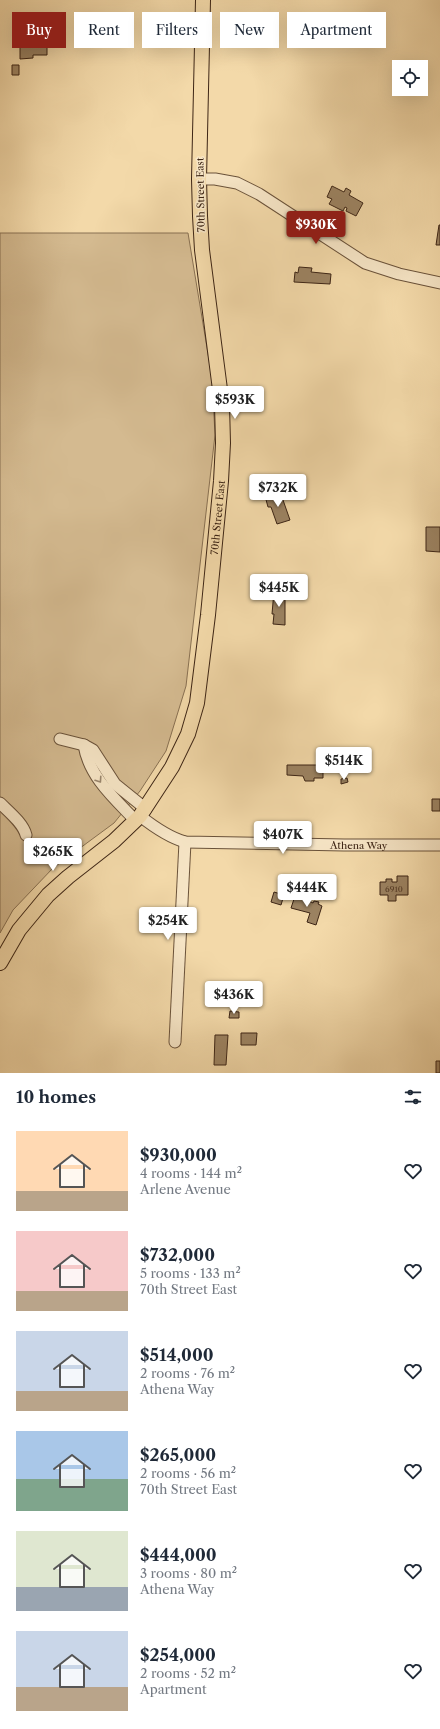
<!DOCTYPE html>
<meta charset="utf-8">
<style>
body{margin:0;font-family:"Libre Caslon Text",serif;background:#f6f6f7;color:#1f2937;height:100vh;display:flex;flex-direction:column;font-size:15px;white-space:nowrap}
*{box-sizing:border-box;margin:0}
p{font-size:13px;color:#747a83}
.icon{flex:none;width:22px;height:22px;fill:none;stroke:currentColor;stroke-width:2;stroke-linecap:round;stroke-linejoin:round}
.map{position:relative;height:1073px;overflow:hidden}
.side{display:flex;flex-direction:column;background:#fff;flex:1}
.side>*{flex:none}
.top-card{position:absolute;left:12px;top:12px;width:416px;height:36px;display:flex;gap:8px}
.tools{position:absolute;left:392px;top:60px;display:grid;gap:8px}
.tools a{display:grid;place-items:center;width:36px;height:36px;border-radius:0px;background:#fff;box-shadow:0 4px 16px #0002;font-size:20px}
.price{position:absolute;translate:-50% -34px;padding:0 9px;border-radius:4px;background:#fff;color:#222;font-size:13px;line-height:26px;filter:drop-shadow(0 1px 2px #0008)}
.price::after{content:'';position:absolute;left:50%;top:24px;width:12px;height:9px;margin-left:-6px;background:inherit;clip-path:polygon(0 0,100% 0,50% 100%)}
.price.current{background:#8f2418;color:#fff}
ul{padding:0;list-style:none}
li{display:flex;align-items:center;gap:12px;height:100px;padding:0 16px}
li span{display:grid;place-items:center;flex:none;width:112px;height:80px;border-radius:0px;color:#555}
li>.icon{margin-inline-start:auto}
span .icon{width:48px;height:48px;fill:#fffc;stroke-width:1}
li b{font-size:17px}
h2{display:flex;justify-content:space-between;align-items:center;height:48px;padding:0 16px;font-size:17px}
.tag{padding:0 14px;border-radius:0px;background:#fff;box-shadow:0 4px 16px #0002;font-size:14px;line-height:36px}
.tag.current{background:#8f2418;color:#fff}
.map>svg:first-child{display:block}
.green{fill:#d4ba90;stroke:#887052}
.building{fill:#9c8362;stroke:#3d2515}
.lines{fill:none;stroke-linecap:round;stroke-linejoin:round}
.minor-casing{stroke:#6a523a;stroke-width:13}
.major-casing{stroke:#3d2515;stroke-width:16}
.minor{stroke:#f7e6c7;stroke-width:11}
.major{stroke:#f3d9a9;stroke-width:14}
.oneway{stroke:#9a866e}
.labels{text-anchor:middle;stroke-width:3;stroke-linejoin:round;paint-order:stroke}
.number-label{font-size:8px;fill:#553c28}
.street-label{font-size:10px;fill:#3d2515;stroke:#f7e6c7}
</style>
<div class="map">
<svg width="440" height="1073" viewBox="0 0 440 1073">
<rect width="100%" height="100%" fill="#f3d9a9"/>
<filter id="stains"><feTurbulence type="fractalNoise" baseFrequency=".005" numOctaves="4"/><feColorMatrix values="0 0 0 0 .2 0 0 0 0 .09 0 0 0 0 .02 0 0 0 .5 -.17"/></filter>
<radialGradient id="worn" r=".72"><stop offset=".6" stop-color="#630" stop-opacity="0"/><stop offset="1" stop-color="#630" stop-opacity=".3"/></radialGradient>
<path class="green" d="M 0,233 L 188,233 L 212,378 L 215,435 L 186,686 L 166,751 L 140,791 L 114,823 L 53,868 L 13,910 L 0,933 Z"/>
<path class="building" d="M 20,38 L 36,38 L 36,42 L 47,42 L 47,55 L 33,55 L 33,58 L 20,59 Z
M 12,65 L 19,65 L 19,75 L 12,75 Z
M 332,186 L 344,192 L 346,188 L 351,191 L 349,195 L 363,203 L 356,216 L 346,211 L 347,208 L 345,207 L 343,211 L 329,204 L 332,199 L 327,197 Z
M 439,225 L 440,225 L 440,245 L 436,245 Z
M 299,267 L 312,268 L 311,272 L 331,274 L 330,284 L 294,282 L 295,272 L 298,273 Z
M 277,492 L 279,502 L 283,500 L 290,520 L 277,524 L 271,507 L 268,507 L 265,496 Z
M 426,527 L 440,527 L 440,552 L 426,551 Z
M 274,591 L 285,593 L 285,625 L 273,624 L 274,614 L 272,614 Z
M 287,765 L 323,765 L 323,778 L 314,778 L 314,781 L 305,781 L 303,776 L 287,775 Z
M 347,778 L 348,782 L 341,784 L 341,779 Z
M 432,799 L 440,799 L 440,811 L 432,811 Z
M 397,876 L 408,876 L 408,895 L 396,895 L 396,901 L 388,901 L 388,895 L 380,895 L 380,882 L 386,882 L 386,879 L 392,879 L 392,882 L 397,882 Z
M 274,892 L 284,895 L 281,905 L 271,902 Z
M 296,893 L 306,896 L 305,899 L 313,903 L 314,901 L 319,902 L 318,904 L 322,906 L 316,925 L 307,922 L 310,913 L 291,908 Z
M 230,1011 L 239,1012 L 239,1018 L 229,1018 Z
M 241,1033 L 257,1033 L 256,1045 L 241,1045 Z
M 215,1035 L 228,1035 L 226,1065 L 214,1065 Z
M 436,1061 L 440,1061 L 440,1073 L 436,1073 Z"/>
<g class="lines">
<g class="minor-casing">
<g id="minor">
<path d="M 199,179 L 215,179 L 237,183 L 259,194 L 365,263 L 399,274 L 440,283"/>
<path d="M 60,739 L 84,745 L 93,750 L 115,784 L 146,809"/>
<path d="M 84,745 C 89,777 115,799 136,821"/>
<path d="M 0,803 C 9,812 23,823 26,835"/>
<path id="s1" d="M 140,816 C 154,827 168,837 185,842 L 344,845 L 440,845"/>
<path d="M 175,1042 L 185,842"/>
</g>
</g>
<g class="major-casing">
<g id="major">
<path id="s2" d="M 0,963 L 19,930 L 48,895 L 68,877 L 114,841 L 140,816 L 172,767 L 188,734 L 197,703 L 208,615 L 221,481 L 223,443 L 222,405 L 202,250 L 200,216 L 199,179 L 203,0"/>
</g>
</g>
<use href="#minor" class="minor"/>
<use href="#major" class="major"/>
</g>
<defs><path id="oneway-chevron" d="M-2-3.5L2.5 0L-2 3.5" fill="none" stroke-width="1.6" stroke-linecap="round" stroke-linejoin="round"/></defs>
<use class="oneway" href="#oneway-chevron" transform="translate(99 780) rotate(56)"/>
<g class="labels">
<g class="number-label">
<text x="394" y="892">6910</text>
</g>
<g class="street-label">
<text transform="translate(200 195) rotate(-91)" y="4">70th Street East</text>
<text dy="4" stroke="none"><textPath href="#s2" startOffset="519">70th Street East</textPath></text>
<text dy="4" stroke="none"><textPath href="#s1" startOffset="226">Athena Way</textPath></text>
</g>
</g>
<rect width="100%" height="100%" filter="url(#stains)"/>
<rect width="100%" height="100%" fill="url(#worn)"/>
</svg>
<div class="tools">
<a><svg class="icon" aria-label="locate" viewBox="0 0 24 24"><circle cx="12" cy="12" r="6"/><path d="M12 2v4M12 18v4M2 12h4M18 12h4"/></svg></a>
</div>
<b class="price current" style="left:316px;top:245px">$930K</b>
<b class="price" style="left:235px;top:420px">$593K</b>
<b class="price" style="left:278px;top:508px">$732K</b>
<b class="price" style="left:279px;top:608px">$445K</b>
<b class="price" style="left:344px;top:781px">$514K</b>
<b class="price" style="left:283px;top:855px">$407K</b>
<b class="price" style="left:53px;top:872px">$265K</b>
<b class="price" style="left:307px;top:908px">$444K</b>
<b class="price" style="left:168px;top:941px">$254K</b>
<b class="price" style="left:234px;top:1015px">$436K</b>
<div class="top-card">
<a class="tag current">Buy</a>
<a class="tag">Rent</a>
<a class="tag">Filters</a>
<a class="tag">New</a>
<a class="tag">Apartment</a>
</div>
</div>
<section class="side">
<h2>10 homes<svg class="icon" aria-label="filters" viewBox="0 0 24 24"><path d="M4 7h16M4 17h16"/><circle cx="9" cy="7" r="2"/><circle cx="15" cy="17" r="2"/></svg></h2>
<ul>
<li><span style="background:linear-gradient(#ffd9b3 75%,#b9a48a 0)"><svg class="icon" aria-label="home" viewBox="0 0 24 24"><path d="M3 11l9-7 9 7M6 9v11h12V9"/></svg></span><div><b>$930,000</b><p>4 rooms · 144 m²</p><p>Arlene Avenue</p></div><svg class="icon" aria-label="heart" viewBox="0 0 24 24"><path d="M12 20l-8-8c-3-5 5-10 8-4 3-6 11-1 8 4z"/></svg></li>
<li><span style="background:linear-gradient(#f6c9c9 75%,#b9a48a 0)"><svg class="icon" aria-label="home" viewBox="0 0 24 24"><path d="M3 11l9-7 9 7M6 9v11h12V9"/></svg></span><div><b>$732,000</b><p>5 rooms · 133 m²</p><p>70th Street East</p></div><svg class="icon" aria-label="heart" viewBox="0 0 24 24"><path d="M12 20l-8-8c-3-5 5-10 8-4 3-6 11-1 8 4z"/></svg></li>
<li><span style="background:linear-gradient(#c9d6e8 75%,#b9a48a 0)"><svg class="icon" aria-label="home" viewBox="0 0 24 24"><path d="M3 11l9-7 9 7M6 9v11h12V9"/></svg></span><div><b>$514,000</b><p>2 rooms · 76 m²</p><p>Athena Way</p></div><svg class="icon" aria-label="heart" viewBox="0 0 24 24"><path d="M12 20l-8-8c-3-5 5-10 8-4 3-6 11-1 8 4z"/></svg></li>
<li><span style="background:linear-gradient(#a9c7e8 60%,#7fa58c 0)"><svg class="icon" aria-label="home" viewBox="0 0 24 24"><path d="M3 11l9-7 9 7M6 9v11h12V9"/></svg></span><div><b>$265,000</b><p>2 rooms · 56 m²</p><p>70th Street East</p></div><svg class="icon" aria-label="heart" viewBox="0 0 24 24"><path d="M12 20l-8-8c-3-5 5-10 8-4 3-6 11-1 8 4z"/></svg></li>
<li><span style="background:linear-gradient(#dfe7d0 70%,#9aa5b1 0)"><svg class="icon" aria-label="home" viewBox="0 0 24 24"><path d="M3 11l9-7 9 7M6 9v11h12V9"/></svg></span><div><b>$444,000</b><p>3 rooms · 80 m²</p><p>Athena Way</p></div><svg class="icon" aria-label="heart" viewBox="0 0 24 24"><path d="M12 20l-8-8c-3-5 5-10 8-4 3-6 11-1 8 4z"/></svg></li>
<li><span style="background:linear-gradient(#c9d6e8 70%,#b9a48a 0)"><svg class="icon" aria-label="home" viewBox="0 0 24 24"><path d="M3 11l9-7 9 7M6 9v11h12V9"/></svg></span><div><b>$254,000</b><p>2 rooms · 52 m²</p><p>Apartment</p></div><svg class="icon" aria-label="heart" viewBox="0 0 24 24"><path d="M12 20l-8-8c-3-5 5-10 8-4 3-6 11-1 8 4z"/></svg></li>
</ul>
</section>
